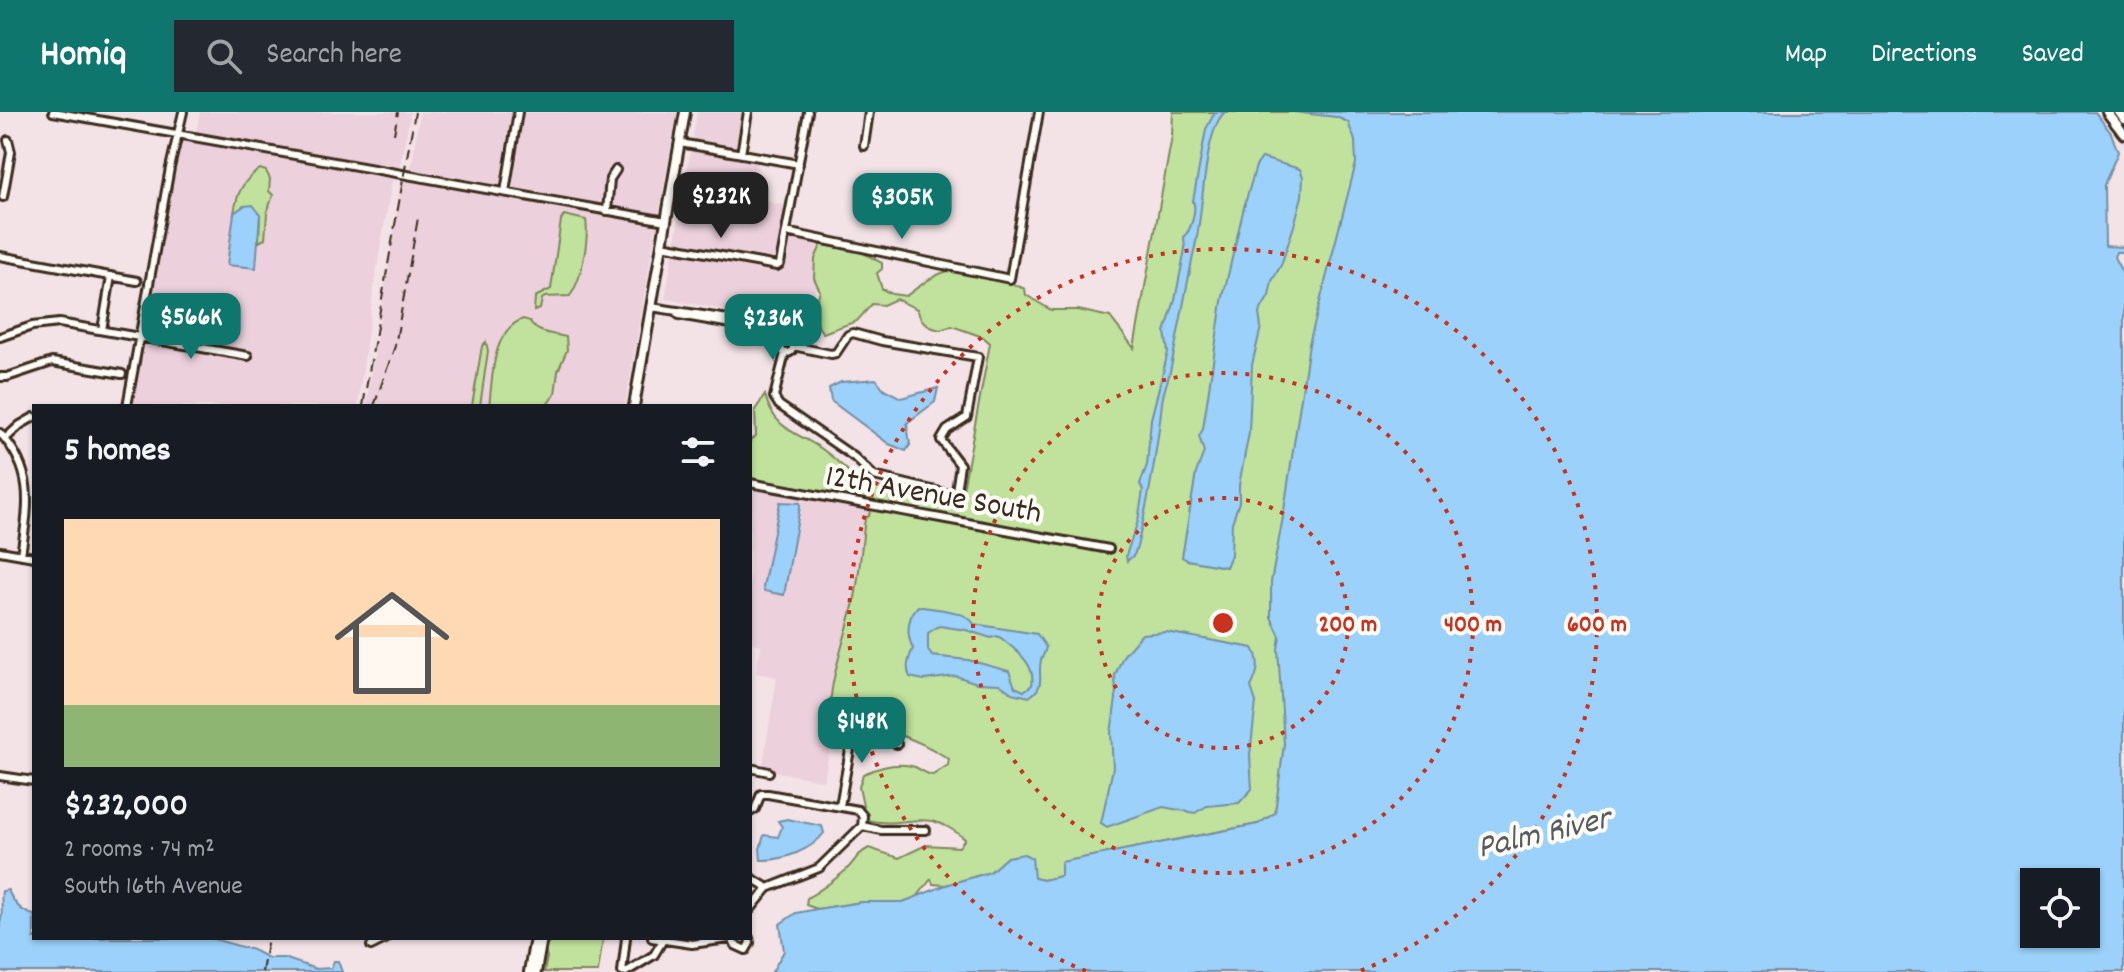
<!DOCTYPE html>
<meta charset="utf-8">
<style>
body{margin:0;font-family:Dekko,sans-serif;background:#242831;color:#f1f3f6;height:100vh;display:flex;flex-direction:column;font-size:30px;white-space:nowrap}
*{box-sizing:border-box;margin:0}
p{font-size:26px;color:#9ea1a6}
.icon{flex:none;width:44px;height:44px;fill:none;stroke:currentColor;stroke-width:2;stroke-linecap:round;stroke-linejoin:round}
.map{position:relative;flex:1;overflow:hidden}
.side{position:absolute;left:32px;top:292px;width:720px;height:536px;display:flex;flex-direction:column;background:#171b24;border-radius:0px;box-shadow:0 2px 6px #0004}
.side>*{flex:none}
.buttons{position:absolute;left:2020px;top:756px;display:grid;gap:16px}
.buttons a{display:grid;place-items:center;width:80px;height:80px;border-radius:0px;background:#171b24;box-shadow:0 2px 6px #0004;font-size:40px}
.price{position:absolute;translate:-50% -68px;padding:0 18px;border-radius:16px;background:#0f766e;color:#fff;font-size:26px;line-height:52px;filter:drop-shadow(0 2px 4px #0008)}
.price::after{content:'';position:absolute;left:50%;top:48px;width:24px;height:18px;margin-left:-12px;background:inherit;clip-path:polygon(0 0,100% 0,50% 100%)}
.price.selected{background:#222;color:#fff}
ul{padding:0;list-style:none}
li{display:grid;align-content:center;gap:16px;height:424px;padding:0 32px}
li+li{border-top:2px solid #363941}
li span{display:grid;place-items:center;height:248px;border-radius:0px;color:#555}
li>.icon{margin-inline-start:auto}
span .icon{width:144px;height:144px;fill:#fffc;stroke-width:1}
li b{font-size:34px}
h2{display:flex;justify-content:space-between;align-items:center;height:96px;padding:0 32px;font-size:34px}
header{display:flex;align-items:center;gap:48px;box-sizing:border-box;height:112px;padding:0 40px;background:#0f766e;color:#fff}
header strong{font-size:38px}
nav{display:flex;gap:44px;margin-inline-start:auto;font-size:28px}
.search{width:560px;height:72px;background:#242831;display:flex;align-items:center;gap:20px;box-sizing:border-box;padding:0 28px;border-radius:0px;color:#9ea1a6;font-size:30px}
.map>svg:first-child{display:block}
.built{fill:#ecd1dc}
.green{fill:#c0e29c;stroke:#7e865d;stroke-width:2}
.water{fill:#9bd1fa;stroke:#758ea2;stroke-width:2;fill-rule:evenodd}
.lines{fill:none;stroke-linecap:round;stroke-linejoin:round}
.minor-casing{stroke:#3b2a1e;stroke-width:12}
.major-casing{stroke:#3b2a1e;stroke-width:14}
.minor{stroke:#fdfcf7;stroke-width:6}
.major{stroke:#fdfcf7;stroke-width:8}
.rail{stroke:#3b2a1e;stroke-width:2;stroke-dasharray:12 6;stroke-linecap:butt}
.ring{fill:none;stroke:#c8321e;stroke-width:4;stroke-dasharray:4 8}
.labels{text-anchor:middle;stroke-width:8;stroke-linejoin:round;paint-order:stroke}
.street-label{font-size:32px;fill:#3b2a1e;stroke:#fdfcf7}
.water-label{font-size:34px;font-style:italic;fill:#585c60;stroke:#fdfcf7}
.centre{fill:#c8321e;stroke:#fdfcf7;stroke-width:4}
.ring-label{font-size:24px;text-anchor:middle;font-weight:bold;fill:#c8321e;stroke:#fdfcf7;stroke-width:8;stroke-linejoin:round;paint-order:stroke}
</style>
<header>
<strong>Homiq</strong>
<div class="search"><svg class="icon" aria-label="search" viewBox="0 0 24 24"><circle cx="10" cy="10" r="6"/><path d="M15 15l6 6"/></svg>Search here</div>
<nav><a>Map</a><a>Directions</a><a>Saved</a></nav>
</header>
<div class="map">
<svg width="2124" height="860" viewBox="0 0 2124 860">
<rect width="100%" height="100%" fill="#f3e3e7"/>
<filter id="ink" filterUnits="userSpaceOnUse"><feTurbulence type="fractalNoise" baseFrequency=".0125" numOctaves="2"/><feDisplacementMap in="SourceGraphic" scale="16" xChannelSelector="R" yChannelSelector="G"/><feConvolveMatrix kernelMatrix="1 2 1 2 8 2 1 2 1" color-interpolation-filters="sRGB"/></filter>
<g filter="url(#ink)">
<path class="built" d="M 200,0 L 411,0 L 399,57 L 196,21 Z
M 420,0 L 518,0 L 504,80 L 410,62 Z
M 519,0 L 677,0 L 659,103 L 612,99 L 506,80 Z
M 697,0 L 749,0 L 741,46 L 758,49 L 752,87 L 794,95 L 791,115 L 793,119 L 825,124 L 808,213 L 665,187 Z
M 181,25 L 393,63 L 374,174 L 358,294 L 129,294 L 172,58 Z
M 402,66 L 657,110 L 625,294 L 366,294 Z
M 750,372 L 871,393 L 824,669 L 762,657 L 777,565 L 756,561 L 761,533 L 750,530 Z"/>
<path class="green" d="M 1173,0 L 1387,0 L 1275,701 L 1258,712 L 1062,750 L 1061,764 L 1043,768 L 1034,766 L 1031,755 L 1007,745 L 991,760 L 946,773 L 933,772 L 931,767 L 917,785 L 903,790 L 862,790 L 817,797 L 806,793 L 807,786 C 821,778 833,769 845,759 C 857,748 854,744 869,736 L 899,746 L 926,733 L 959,735 L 965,727 C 924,692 907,718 866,708 L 859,675 L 863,662 C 879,655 898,649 915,655 C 922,658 925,662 933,663 L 948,653 L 949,647 C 913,624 875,611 832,614 C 823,578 850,517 856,480 C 860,455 862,430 865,406 L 869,404 L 871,393 L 750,367 L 750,328 L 756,324 L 755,298 L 765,283 C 775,321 800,320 826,340 C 836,347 855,367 865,371 C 886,378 941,397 961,388 L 989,237 L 990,231 L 983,225 L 952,214 L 940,218 L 930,215 L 921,207 L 917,197 L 896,187 L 883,193 L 872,192 L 857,209 L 823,221 C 811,208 814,195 820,179 L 814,166 L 815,147 L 821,133 L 858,138 L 882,151 L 882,157 L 877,161 L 882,177 L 892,182 L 906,184 C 919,175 934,161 950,159 C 974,157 1004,168 1025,177 L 1026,183 L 1051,198 L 1078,198 L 1110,205 L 1134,236 L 1172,24 Z
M 260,57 L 266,59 L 270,67 L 269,79 L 273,83 L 267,101 L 265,127 L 259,130 L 260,102 L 244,94 L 234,101 C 237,81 243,68 260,57 Z
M 564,103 L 586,108 C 589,127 582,168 570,184 L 545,185 L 542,187 L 540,197 L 534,199 L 535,185 L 551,177 L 561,108 Z
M 523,207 L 530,209 C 536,222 554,222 566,225 L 567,238 L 558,259 L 555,282 L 546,294 L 489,294 C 493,266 491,219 523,207 Z
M 486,230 L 488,239 L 480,294 L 472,294 L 482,234 Z
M 564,826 L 603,826 L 598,860 L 544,860 L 547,845 L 543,833 L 549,831 L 548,830 L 564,830 Z"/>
<path class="water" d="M 1215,0 L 1225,0 C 1204,17 1203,101 1196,130 C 1187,171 1180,213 1171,255 C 1169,267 1163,279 1162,291 C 1157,339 1149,387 1137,435 L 1134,443 L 1127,449 L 1126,443 L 1138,409 L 1143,378 L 1140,372 L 1147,353 L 1151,307 L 1168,240 L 1165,220 L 1175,188 L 1185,137 L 1184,124 C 1191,119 1197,97 1193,89 L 1206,17 Z
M 1293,0 L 2095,0 L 2111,21 L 2118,40 L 2104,73 L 2105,134 L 2124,135 L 2124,140 L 2116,140 L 2114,145 L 2124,164 L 2124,860 L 772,860 L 784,839 L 780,812 L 796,801 L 817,797 L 862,790 L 903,790 L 946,773 L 990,760 L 1007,745 L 1024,742 L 1032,746 L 1034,766 L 1043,768 L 1061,764 L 1061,750 L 1258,712 L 1275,701 L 1284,632 L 1278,537 L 1280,524 L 1271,505 L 1271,470 L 1283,405 L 1309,232 L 1356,51 L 1355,29 L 1348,10 L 1336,5 ZM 2034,770 L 2086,770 L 2086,822 L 2034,822 Z
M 1262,46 L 1300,57 L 1303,65 L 1302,84 L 1294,114 L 1281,153 L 1272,169 L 1269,184 L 1259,201 L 1261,215 L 1252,253 L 1249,321 L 1239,373 L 1239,390 L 1232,411 L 1231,443 L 1226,455 L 1187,448 L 1182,445 L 1196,361 L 1204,340 L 1199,324 L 1203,317 L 1222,189 L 1244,95 L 1256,54 Z
M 253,93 L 260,102 L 256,156 L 227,153 L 234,101 L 244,94 Z
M 876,267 L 884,277 L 901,286 L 938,276 L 935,290 L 907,311 L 910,333 L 906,339 L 889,332 L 831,289 L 829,276 L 841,270 Z
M 780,390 L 800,391 L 800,395 L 784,483 L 764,479 L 763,475 Z
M 918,494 C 935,498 965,497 974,512 L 1037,522 L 1046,535 C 1045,540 1043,544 1041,548 C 1037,564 1047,574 1029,585 L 1012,581 L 999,572 L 977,571 L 956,564 L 924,568 L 910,565 C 905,556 909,545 913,537 C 906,521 906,507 918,494 ZM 939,514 L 966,518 L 991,526 L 997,524 L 1001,526 C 1015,538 1036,551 1032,573 L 1024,579 L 1015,575 L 1009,559 L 968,548 L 932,544 L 928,538 L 928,521 Z
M 1166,520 L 1253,536 C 1261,550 1258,561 1251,575 L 1256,590 L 1250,643 L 1252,677 L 1239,691 L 1207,694 L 1195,701 L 1163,695 L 1107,715 L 1101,711 L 1113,656 L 1111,621 L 1116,587 L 1115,563 L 1123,544 L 1142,522 Z
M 787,707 L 822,714 L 824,721 C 812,738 782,749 761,748 L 760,737 L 764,723 L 778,725 L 782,715 L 778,709 Z
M 8,778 C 13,790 21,800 34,803 L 34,826 L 210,826 L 253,838 L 268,846 L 284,846 L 316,857 L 331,856 L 334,849 L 338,849 L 342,860 L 0,860 L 0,811 C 4,801 0,790 2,779 Z"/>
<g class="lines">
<g class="minor-casing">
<path id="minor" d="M 53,0 L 666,109
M 680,31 L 799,52
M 864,34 L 869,0
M 741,42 L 748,0
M 505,80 L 518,0
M 3,85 L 11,40 L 8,28
M 607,99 L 610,67 L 616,58
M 786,120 L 1010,167 L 1039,0
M 662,133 L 777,154 L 780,152 L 808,0
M 0,144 L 137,169
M 651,195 L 767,213 L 781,222 L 785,229
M 676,200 L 679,203 L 766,218 L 771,216
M 102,218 L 111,164
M 0,225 L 32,214 L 59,211 L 248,244
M781 235a6 6 0 1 1 12 0a6 6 0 1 1-12 0Z
M 785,241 L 774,285 L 779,293 L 854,345 L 874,364 L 953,383 L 956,379 L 960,353 L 941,328 L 947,318 L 967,305 L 978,245 L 882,229 L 853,221 L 848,223 L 836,241 L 831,242 L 793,234
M 0,265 L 7,265 L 52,250 L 122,262
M 127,294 L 170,56 L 183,0
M 0,321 C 36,360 28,395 21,443
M 5,327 L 20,313 L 34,305
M 750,371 L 1109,437
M 0,439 L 34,445
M 750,656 L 769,660
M 0,664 L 34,669
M 840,694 L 853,621 L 882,625 L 897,632
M 750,700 L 755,697 L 761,682 L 768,682 L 858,698 L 863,704 L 862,714 L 819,756 L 768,776 L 750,798
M 862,714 L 881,718 L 926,718
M 750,765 L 768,776
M 652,826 L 692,832 L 735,826
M 732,827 L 735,833 L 746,838 L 750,831 L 749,826
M 371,834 L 387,826
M 622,860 L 626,826
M 626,860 L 654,843 L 663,828"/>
</g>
<g class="major-casing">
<path id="major" d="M 2107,0 L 2124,22
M 2119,0 L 2124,7
M 634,294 L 685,0
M 529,860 L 535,826
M 536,860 L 542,826"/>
</g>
<use href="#minor" class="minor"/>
<use href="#major" class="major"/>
<path class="rail" d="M 394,22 L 398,0
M 363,294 L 415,0
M 374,294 L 395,234 L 418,106
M 262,860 L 268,826"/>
</g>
</g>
<g class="ring">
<circle cx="1223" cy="511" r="125"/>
<circle cx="1223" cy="511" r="250"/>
<path d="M1086 859A374 374 0 1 1 1360 859"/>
</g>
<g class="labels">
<g class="street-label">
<text transform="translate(934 380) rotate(10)" y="11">12th Avenue South</text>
</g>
<g class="water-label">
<text transform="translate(1543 718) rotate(-13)" y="12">Palm River</text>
</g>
</g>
<circle cx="1223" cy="511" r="12" class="centre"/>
<g class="ring-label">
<text x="1348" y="519">200 m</text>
<text x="1473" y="519">400 m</text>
<text x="1597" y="519">600 m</text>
</g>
</svg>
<div class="buttons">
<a><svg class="icon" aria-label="locate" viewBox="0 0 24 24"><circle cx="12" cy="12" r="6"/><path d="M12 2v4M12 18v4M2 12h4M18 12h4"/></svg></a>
</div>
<b class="price selected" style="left:721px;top:128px">$232K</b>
<b class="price" style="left:902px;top:129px">$305K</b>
<b class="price" style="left:191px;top:249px">$566K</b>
<b class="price" style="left:773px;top:250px">$236K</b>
<b class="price" style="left:862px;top:653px">$148K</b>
<section class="side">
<h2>5 homes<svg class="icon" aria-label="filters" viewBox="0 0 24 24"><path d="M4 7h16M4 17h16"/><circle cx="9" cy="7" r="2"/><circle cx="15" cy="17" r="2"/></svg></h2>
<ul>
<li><span style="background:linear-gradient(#ffd9b3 75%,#8fb573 0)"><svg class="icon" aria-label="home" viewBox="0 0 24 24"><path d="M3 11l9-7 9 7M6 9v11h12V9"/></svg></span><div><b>$232,000</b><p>2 rooms · 74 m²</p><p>South 16th Avenue</p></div></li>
</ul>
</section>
</div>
